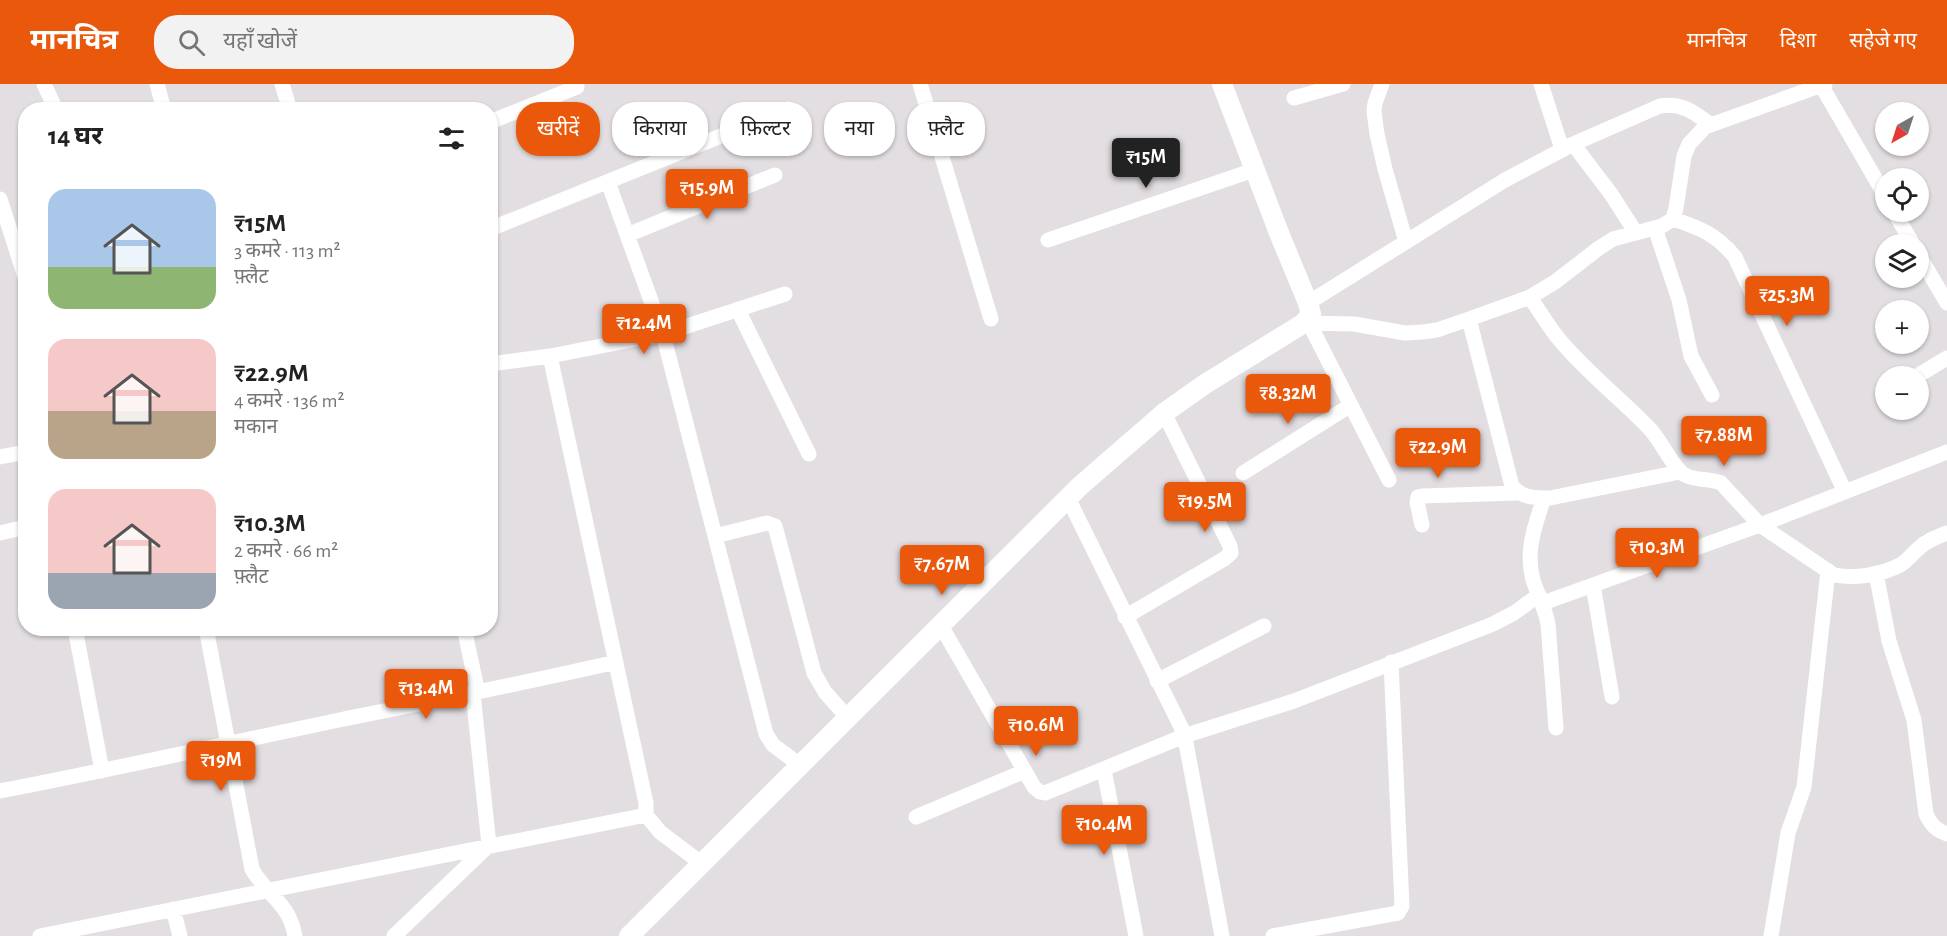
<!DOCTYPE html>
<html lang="hi">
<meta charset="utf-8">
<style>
body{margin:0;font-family:"Alegreya Sans","Noto Sans Devanagari",sans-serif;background:#f2f2f2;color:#222;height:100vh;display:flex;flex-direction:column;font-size:22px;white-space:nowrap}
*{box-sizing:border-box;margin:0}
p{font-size:20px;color:#767676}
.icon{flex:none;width:33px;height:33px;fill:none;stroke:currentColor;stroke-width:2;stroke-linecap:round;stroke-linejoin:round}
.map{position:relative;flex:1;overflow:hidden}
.sheet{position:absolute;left:18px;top:18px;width:480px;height:534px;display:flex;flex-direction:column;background:#fff;border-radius:24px;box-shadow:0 2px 4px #0004}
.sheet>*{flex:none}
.guide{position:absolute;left:516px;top:18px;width:570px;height:54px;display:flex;gap:12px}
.needle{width:39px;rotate:219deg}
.fabs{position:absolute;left:1875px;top:18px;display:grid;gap:12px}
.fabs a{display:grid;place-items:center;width:54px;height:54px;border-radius:50%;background:#fff;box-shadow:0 2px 4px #0004;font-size:30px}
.price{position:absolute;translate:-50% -51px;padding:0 14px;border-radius:6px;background:#ea580c;color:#fff;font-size:20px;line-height:39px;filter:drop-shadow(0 2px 3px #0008)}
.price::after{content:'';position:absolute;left:50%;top:36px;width:18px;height:14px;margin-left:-9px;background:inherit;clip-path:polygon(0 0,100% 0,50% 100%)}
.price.selected{background:#222;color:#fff}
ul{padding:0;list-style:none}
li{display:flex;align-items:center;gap:18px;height:150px;padding:0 30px}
li span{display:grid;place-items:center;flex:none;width:168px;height:120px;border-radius:18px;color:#555}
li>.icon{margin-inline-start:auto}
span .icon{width:72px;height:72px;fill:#fffc;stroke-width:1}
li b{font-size:26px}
h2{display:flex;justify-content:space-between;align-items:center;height:72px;padding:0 30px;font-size:26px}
.tag{padding:0 21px;border-radius:24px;background:#fff;box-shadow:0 2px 4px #0004;font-size:21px;line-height:54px}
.tag.selected{background:#ea580c;color:#fff}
header{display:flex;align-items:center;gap:36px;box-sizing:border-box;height:84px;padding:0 30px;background:#ea580c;color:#fff}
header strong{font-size:28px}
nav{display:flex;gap:33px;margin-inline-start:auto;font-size:21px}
.search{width:420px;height:54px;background:#f2f2f2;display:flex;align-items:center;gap:15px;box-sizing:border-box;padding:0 21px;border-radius:24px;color:#767676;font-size:22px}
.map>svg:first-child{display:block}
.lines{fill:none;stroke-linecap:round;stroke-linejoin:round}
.minor{stroke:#fff;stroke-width:15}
.tertiary{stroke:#fff;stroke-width:20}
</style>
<header>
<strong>मानचित्र</strong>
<div class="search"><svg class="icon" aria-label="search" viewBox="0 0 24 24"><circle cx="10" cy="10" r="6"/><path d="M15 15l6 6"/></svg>यहाँ खोजें</div>
<nav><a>मानचित्र</a><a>दिशा</a><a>सहेजे गए</a></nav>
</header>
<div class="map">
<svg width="1947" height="852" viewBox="0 0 1947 852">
<rect width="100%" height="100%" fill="#e3dee2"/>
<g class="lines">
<path class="minor" d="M 44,0 L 56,26
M 157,0 L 164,26
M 282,0 L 290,26
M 920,0 L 991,235
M 1382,0 L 1375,19 L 1374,27 L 1377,50 L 1385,85 L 1406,158
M 1541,0 L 1562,65
M 1821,1 L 1886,113
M 1294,14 L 1343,0
M 490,38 L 577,3
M 1573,60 L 1611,110 L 1636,149
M 608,98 L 663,250 L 766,650 L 773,661 L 800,681
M 0,115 L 26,196
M 1894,128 L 1913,160
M 1673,135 C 1700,144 1716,150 1735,173 L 1845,408
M 1655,144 L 1679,216 L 1691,272 L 1712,311
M 490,145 L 788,25
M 627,151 L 775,91
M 1048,156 L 1254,86
M 1918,170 L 1947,219
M 1530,213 C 1539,227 1548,241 1558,254 C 1585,287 1620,314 1649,344 C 1661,356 1674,386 1685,391 C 1696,397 1709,394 1721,399 L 1760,441 L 1834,491 C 1855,495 1881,491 1900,481 C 1907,477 1912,470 1918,465 C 1926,457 1936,453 1947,449
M 1308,219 L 1505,96 L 1573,60 L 1660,22 C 1682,18 1695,29 1711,41
M 738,226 L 809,370
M 1469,235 L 1512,402 C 1521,414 1536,414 1550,414 L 1680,388
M 1304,239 L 1354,240 L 1405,249 L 1423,248 L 1437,246 L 1469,235 L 1530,213 L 1555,198 L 1599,164 L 1613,155 L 1662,142 L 1673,135 L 1676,124 L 1684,72 L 1689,60 L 1705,43 L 1825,0
M 1309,239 L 1389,396
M 490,280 L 550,272 L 663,250 L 785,210
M 1917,292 L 1947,274
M 0,373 L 26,368
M 1243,389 L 1351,321
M 1068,414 L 1181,643 L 1186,659 L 1222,852
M 1544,414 C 1535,441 1525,467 1533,496 C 1538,511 1545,524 1548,540 L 1556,644
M 1422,441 L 1417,418 L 1418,413 L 1422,412 L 1517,409
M 0,449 L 26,443
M 715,452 L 767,439 L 775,442 L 814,589 L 825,608 L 847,633
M 1876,489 L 1889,557 L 1914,636 L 1926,730 C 1931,741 1936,746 1947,750
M 1593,501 L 1612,613
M 1543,519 L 1760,441 L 1947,368
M 1125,533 L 1224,475 L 1231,469 L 1230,462 L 1164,329
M 940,540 L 1034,703 L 1040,708 L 1045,709 L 1184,652 L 1294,617 L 1493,540 L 1514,529 L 1539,511
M 75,544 L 102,687
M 206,544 L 252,785 C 266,811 289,818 295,852
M 464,544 L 478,609
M 1157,597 L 1264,542
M 1104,686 L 1136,852
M 0,707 C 115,685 229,659 344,635 C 434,617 525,599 616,578
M 646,731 L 660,748 L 701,779
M 916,733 L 1025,687
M 173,825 L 180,852
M 40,852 L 646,731 L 646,719 L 550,272
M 394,852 L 489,761 L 473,610
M 1273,852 L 1398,829 L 1402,822 L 1391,578
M 1771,852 L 1788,749 L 1804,703 L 1828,487"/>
<path class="tertiary" d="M 629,852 L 1080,402 L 1164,329 L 1205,300 L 1304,239 L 1311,230 L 1308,219 L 1279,149 L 1222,0"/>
</g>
</svg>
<div class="fabs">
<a><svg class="needle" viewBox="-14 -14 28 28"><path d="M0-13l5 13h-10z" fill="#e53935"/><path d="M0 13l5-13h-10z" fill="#767676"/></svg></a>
<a><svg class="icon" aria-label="locate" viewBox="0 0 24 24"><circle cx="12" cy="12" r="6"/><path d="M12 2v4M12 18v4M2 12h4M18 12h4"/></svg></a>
<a><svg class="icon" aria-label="layers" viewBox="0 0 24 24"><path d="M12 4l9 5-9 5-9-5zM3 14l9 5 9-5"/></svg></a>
<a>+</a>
<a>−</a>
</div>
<b class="price selected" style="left:1146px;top:105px">₹15M</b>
<b class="price" style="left:707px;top:136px">₹15.9M</b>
<b class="price" style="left:1787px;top:243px">₹25.3M</b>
<b class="price" style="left:644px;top:271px">₹12.4M</b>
<b class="price" style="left:1288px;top:341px">₹8.32M</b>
<b class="price" style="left:1724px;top:383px">₹7.88M</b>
<b class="price" style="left:1438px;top:395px">₹22.9M</b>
<b class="price" style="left:1205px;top:449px">₹19.5M</b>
<b class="price" style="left:1657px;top:495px">₹10.3M</b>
<b class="price" style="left:942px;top:512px">₹7.67M</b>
<b class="price" style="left:426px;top:636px">₹13.4M</b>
<b class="price" style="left:1036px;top:673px">₹10.6M</b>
<b class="price" style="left:221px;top:708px">₹19M</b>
<b class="price" style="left:1104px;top:772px">₹10.4M</b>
<div class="guide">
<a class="tag selected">खरीदें</a>
<a class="tag">किराया</a>
<a class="tag">फ़िल्टर</a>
<a class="tag">नया</a>
<a class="tag">फ़्लैट</a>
</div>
<section class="sheet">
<h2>14 घर<svg class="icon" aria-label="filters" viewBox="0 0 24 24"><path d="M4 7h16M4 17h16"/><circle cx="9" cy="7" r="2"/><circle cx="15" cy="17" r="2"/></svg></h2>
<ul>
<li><span style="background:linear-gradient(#a9c7e8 65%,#8fb573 0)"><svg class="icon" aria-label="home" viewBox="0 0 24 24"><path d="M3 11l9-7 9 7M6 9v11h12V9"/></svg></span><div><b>₹15M</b><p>3 कमरे · 113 m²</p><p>फ़्लैट</p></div></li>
<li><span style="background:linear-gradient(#f6c9c9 60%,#b9a48a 0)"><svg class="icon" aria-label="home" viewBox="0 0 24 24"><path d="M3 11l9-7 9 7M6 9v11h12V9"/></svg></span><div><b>₹22.9M</b><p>4 कमरे · 136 m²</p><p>मकान</p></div></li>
<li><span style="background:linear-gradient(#f6c9c9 70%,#9aa5b1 0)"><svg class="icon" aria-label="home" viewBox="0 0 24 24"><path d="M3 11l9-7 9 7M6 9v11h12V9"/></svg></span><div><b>₹10.3M</b><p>2 कमरे · 66 m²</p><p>फ़्लैट</p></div></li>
</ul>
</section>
</div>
